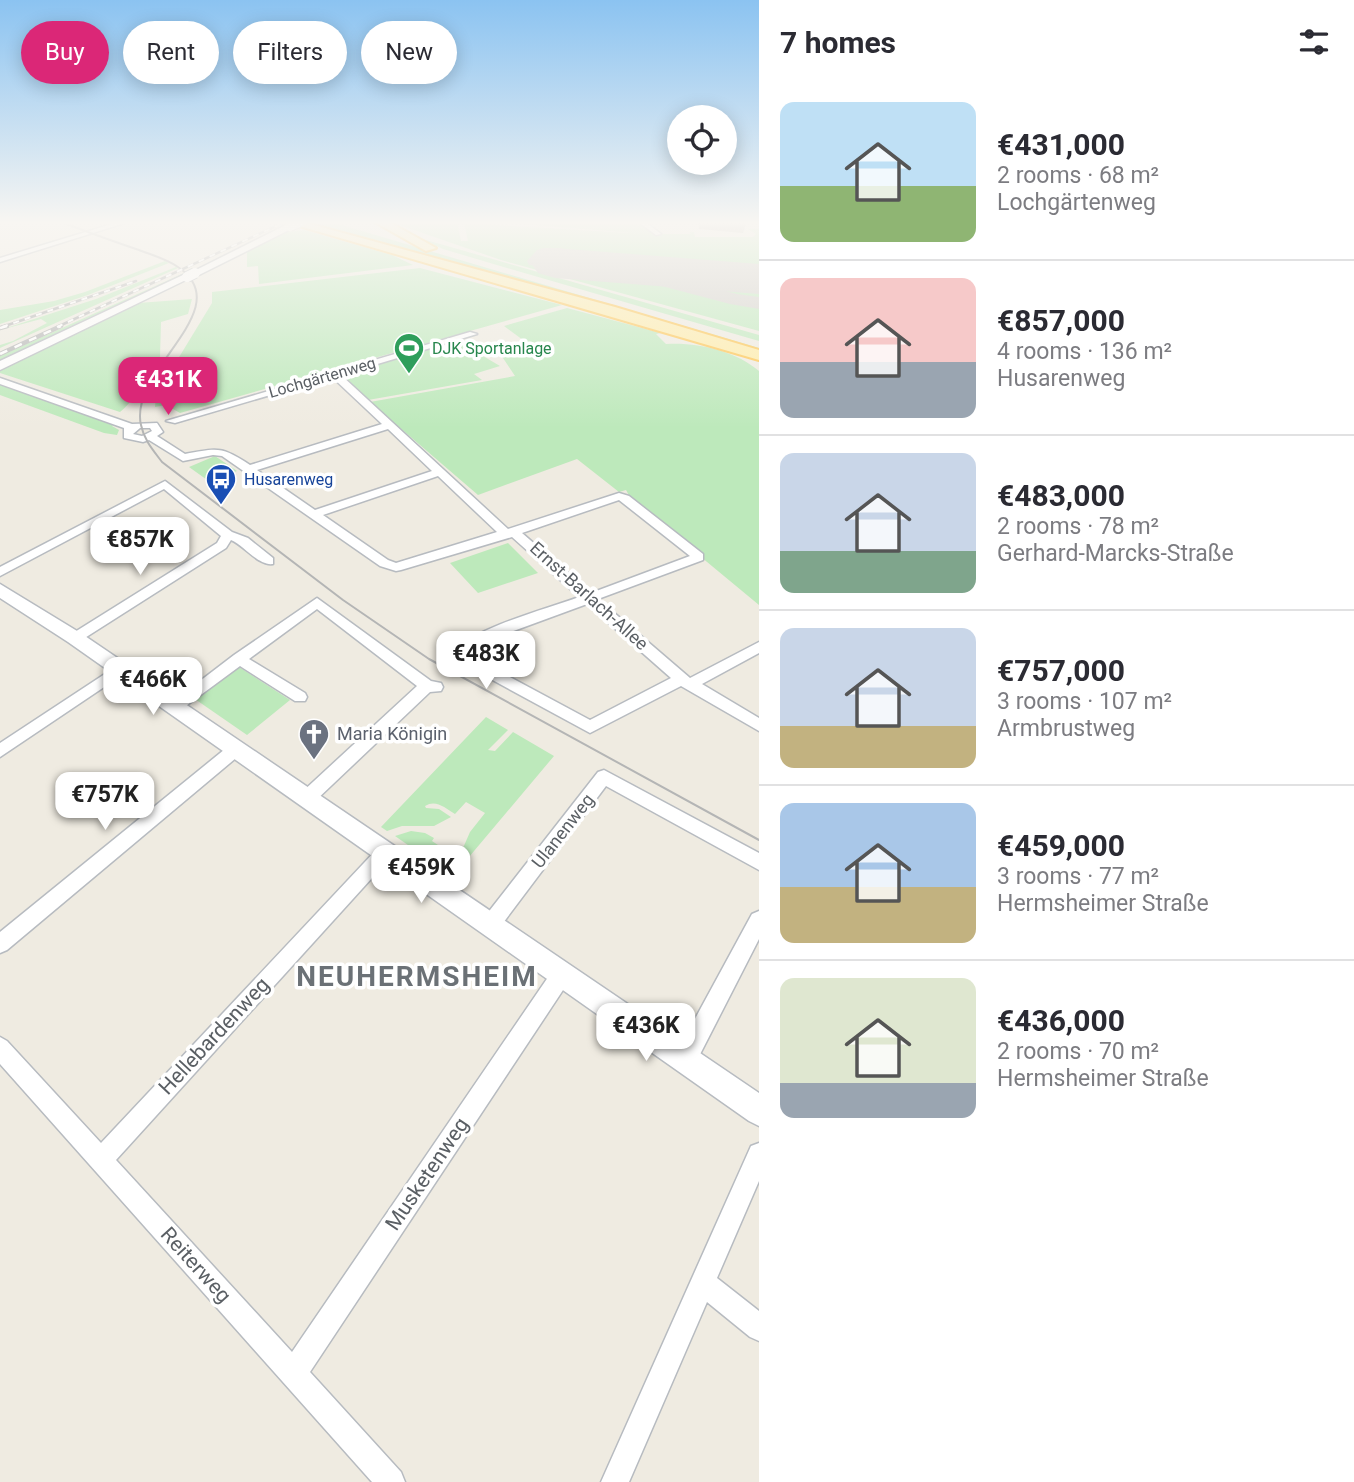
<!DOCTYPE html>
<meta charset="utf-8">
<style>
body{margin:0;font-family:Roboto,sans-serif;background:#f7f7f7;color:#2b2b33;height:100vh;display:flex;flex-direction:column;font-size:26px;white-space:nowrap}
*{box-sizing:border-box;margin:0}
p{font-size:23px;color:#7c7c81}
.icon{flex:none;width:38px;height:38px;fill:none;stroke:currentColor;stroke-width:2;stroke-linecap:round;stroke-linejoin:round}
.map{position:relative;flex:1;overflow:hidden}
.sheet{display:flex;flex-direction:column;background:#fff;width:595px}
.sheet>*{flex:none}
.banner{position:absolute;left:21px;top:21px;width:632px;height:63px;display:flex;gap:14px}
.fabs{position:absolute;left:667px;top:105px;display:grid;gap:14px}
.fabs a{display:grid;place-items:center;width:70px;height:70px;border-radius:50%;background:#fff;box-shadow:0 4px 18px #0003;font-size:35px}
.price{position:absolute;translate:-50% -60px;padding:0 16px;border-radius:14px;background:#fff;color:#222;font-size:23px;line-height:46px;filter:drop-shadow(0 2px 4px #0008)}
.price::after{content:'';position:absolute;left:50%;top:42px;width:21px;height:16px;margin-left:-10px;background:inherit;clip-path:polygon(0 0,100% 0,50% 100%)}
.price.current{background:#db2777;color:#fff}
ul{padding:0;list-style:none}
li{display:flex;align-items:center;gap:21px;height:175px;padding:0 21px}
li+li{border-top:2px solid #e1e1e2}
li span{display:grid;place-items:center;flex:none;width:196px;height:140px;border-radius:14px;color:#555}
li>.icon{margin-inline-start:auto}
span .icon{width:84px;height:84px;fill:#fffc;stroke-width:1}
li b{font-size:30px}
h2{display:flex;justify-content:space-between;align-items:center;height:84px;padding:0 21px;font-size:30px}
.chip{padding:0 24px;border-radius:32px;background:#fff;box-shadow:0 4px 18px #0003;font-size:24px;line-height:63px}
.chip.current{background:#db2777;color:#fff}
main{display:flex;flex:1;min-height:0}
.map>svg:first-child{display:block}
.green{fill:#bde9bb}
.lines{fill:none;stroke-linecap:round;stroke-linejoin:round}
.taxiway{fill:#d2d0cb;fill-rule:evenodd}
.runway{fill:#d2d0cb;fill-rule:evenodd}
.minor-casing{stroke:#b7bbc0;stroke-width:3}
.tertiary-casing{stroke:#b7bbc0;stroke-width:3}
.primary-casing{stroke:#ffc44a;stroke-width:4}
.minor{fill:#fff;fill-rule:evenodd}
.tertiary{fill:#fff;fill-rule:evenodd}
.primary{fill:#ffeca6;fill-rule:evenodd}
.tram{stroke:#b4b5b5;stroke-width:2}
.rail-far1-casing{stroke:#b4b5b5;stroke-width:2.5}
.rail-casing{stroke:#b4b5b5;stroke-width:4.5}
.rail-far1{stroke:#fff;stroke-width:2;stroke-dasharray:6;stroke-linecap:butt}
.rail{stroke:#fff;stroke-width:2.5;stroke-dasharray:8;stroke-linecap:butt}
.tertiary-bridge-casing{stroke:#b7bbc0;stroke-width:12;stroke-linecap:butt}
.tertiary-bridge{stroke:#fff;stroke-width:10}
.wall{fill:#aea9a3}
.labels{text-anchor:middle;stroke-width:7;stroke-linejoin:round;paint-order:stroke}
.far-leisure-label{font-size:16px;fill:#27864d;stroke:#fff;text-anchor:start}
.far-street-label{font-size:16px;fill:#5a5f64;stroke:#fff}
.far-transit-label{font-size:16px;fill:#164399;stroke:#fff;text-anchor:start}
.street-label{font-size:18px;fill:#5a5f64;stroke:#fff}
.worship-label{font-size:18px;fill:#5b616d;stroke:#fff;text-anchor:start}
.near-street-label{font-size:21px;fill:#5a5f64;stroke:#fff}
.near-district-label{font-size:28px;font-weight:bold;letter-spacing:2px;fill:#6b7176;stroke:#fff}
</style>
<main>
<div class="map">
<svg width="759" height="1482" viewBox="0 0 759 1482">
<rect width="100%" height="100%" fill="#efebe1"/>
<path class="green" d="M 306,221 L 328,221 L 759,348 L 759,350 L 301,223 Z
M 388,221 L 457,221 L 461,241 L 468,241 L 464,223 L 646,234 L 482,221 L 592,221 L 624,225 L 621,221 L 640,224 L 636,225 L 646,226 L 643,228 L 656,234 L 691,234 L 689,232 L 694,232 L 695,237 L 753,237 L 756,234 L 748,229 L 759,229 L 759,274 L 605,262 L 555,251 L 535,253 L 529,264 L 631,275 L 741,304 L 759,305 L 759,331 L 501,260 Z
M 304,230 L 392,255 L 413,265 L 259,284 L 258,266 L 247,267 L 247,251 L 286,232 Z
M 419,238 L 759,335 L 759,341 L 507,268 L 443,249 Z
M 165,261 L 169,263 L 88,295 L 0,324 L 0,310 L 54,301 L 85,292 Z
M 176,267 L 178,268 L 0,348 L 0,345 L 13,341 L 47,323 L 41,319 L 0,330 L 96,299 Z
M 420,268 L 562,305 L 180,413 L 166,405 L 155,407 L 156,395 L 212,303 L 212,292 Z
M 184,273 L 185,274 L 0,364 L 0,356 Z
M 680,278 L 759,284 L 759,301 L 742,299 L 682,283 L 676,280 Z
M 192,299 L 188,314 L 161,322 L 160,357 L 143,360 C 142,380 137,399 120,412 L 0,373 L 0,370 L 138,303 Z
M 567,308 L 661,333 L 656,334 L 666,344 C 698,342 736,351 759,371 L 759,605 L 631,499 L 626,490 L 619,492 L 577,459 L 478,495 L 370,402 L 515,376 L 501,355 L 534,348 L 504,326 Z
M 461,343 L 500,366 L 474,374 L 482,380 L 368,400 L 342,377 L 344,373 L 431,347 L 436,350 Z
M 0,384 L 114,424 L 112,426 L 119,430 L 117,435 L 104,433 L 0,395 Z
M 215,456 L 237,471 L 210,482 L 189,467 Z
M 508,543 L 538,573 L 478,593 L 450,563 Z
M 236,665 L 290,700 L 247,735 L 192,697 Z
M 486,717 L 508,730 L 488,750 L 495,751 L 513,732 L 554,756 L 453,876 L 449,873 L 451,851 L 463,848 L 470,832 L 485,813 L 466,802 L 455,814 C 445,808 436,799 425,806 L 426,808 L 439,809 L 451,817 L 434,826 L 402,826 L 387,831 L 381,827 Z
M 411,831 L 425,833 L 434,838 L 432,841 L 447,851 L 446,867 L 441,868 L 395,836 Z"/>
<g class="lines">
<path class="taxiway" d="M 544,248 L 560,248 L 737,294 L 759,297 L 759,309 L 730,304 L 563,260 L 565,263 L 562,267 L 529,265 L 527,261 L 537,250 Z"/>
<path class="runway" d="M 555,248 L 759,264 L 759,294 L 555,278 L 538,273 L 531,263 L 538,253 Z"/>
<g class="minor-casing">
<path id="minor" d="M 122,221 L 131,221 L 0,262 L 0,258 Z
M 637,221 L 644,221 L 661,234 L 656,235 Z
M 470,332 L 477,334 L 341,375 L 508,529 L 619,493 L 629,496 L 703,554 L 703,560 L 598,599 L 690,678 L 759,642 L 759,653 L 702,684 L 759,718 L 759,731 L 681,686 L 590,733 L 452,658 L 450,655 C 469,629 547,609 579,597 L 512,537 L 401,570 L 396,571 L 380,566 L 222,456 L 213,455 L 183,461 L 149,440 L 143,442 L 124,438 L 124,428 L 0,384 L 0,378 L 132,424 L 157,423 L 163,432 L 157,436 L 185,454 C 218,448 221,446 250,465 L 382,424 L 332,377 L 175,423 L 166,421 ZM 140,428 L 150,428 L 152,431 L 142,436 L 133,434 ZM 388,429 L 432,471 L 315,510 L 257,470 ZM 438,476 L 497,532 L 396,563 L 388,560 L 323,515 ZM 619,500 L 690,556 L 591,593 L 522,533 ZM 587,604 L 671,678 L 590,720 L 467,654 L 481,643 Z
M 165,481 L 232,532 L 248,538 L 273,558 L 273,564 C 258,566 245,546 231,540 L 226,548 L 80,641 L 70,641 L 68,638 L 70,635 L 217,543 L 221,536 L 164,489 L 0,576 L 0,567 Z
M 317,598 L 431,681 L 441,683 L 443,687 L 441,691 L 430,692 L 313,803 L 307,805 L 301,803 L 299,798 L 301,793 L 417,686 L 317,609 L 249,659 L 305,693 L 307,697 L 305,701 L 295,701 L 240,666 L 179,711 L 169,711 L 166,707 L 234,655 Z
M 120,664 L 127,669 L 125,673 L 0,757 L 0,743 Z
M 236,743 L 242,745 L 244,749 L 242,753 L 7,950 L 0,953 L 0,932 L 230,745 Z
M 604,770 L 759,853 L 759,870 L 606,786 L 497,931 L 490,934 L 483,931 L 481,925 L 483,919 L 598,772 Z
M 385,844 L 391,847 L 394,852 L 391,857 L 116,1160 L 292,1352 L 555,967 L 562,964 L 569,967 L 572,974 L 569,981 L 310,1372 L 401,1472 L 405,1482 L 372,1482 L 0,1064 L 0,1037 L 7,1041 L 101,1143 L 379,847 Z
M 759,911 L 759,939 L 693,1068 L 685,1071 L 677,1068 L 674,1060 L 677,1052 L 752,914 Z
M 759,1143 L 759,1181 L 717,1278 L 759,1311 L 759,1341 L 750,1337 L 707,1302 L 629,1482 L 601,1482 L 751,1146 Z"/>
</g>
<g class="tertiary-casing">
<path id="tertiary" d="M 290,223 L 295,226 L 293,228 L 199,275 L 190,273 Z
M 183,275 L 192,277 L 0,370 L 0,361 Z
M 0,584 L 82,634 L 759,1093 L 759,1126 L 749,1121 L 68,642 L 0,598 Z"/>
</g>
<g class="primary-casing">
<path id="primary" d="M 282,221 L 299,221 L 615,307 L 759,350 L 759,360 Z
M 373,221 L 387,221 L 436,248 L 426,251 Z"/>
</g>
<use href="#minor" class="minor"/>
<use href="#tertiary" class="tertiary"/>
<use href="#primary" class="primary"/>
<path class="tram" d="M 58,221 C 85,231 112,241 139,250 C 152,255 167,259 178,267 C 240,309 128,370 141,425 C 144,440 153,450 162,462 L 343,600 L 429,659 L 759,840"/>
<g class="rail-far1-casing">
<path id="rail-far1" d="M 2,327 L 136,281
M 57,327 L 287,221"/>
</g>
<g class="rail-casing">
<path id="rail" d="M 0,328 L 7,326
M 0,354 L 61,326"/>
</g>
<use href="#rail-far1" class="rail-far1"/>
<use href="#rail" class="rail"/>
<g class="tertiary-bridge-casing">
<path id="tertiary-bridge" d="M 290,226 L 299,222
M 187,277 L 195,273"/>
</g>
<use href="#tertiary-bridge" class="tertiary-bridge"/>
</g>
<path class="wall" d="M 698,221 L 747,221 L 743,233 L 699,229 Z"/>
<linearGradient id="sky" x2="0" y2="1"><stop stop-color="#8bc3f1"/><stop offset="0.52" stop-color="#f8f6f2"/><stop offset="1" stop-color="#f8f6f2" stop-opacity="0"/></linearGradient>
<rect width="759" height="428" fill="url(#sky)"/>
<defs>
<g id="stadium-pin" transform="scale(1.575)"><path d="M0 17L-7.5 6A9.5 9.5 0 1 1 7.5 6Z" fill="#2e9e5b" stroke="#fff"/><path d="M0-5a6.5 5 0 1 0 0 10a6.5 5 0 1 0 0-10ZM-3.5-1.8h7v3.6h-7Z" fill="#fff"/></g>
<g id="bus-pin" transform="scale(1.575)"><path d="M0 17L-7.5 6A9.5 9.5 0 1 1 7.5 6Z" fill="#1a4fb4" stroke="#fff"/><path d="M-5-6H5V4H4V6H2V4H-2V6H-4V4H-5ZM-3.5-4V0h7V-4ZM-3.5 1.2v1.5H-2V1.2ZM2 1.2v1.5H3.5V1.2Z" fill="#fff"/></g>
<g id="church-pin" transform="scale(1.575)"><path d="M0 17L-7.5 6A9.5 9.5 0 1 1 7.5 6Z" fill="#6b7280" stroke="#fff"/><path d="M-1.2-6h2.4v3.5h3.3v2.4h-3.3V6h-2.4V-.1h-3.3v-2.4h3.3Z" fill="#fff"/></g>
</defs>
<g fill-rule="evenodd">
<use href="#stadium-pin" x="409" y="348"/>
<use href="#bus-pin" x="221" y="479"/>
<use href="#church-pin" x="314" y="734"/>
</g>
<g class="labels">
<g class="far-leisure-label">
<text x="432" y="354">DJK Sportanlage</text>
</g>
<g class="far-street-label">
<text transform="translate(322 377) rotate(-16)" y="6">Lochgärtenweg</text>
</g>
<g class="far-transit-label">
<text x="244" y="485">Husarenweg</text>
</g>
<g class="street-label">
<text transform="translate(589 596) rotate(42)" y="6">Ernst-Barlach-Allee</text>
<text transform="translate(563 831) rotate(-52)" y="6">Ulanenweg</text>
</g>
<g class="worship-label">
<text x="337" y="740">Maria Königin</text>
</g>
<g class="near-street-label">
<text transform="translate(214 1036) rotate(-47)" y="7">Hellebardenweg</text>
<text transform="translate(427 1174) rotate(-56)" y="7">Musketenweg</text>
<text transform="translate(196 1265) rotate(48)" y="7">Reiterweg</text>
</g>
<g class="near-district-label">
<text x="417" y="986">NEUHERMSHEIM</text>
</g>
</g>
</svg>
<div class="fabs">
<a><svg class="icon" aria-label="locate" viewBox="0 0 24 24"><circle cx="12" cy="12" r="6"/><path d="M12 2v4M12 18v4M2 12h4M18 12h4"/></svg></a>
</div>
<b class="price current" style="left:168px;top:417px">€431K</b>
<b class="price" style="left:140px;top:577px">€857K</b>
<b class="price" style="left:486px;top:691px">€483K</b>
<b class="price" style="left:153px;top:717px">€466K</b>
<b class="price" style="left:105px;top:832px">€757K</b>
<b class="price" style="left:421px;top:905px">€459K</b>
<b class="price" style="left:646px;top:1063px">€436K</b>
<div class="banner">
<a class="chip current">Buy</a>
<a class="chip">Rent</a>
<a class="chip">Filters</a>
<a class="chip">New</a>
</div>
</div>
<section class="sheet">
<h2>7 homes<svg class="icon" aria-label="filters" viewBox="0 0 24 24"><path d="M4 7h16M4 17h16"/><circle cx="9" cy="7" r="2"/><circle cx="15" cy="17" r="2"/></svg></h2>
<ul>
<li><span style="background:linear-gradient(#bfe0f5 60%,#8fb573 0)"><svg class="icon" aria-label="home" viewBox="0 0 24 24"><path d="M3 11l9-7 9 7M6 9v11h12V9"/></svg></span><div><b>€431,000</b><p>2 rooms · 68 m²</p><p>Lochgärtenweg</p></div></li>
<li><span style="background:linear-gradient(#f6c9c9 60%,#9aa5b1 0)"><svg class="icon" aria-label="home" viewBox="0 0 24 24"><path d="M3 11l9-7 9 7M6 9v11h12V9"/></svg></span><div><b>€857,000</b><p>4 rooms · 136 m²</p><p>Husarenweg</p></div></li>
<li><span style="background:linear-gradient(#c9d6e8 70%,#7fa58c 0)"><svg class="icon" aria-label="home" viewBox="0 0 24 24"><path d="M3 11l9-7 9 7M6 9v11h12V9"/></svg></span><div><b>€483,000</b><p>2 rooms · 78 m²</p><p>Gerhard-Marcks-Straße</p></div></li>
<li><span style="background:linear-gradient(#c9d6e8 70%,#c2b280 0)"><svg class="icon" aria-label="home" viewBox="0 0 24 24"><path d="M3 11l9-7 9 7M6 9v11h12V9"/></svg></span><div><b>€757,000</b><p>3 rooms · 107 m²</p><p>Armbrustweg</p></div></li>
<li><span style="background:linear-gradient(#a9c7e8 60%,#c2b280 0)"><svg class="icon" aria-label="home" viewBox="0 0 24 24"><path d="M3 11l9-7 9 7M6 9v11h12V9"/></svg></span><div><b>€459,000</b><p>3 rooms · 77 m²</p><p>Hermsheimer Straße</p></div></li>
<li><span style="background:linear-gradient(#dfe7d0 75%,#9aa5b1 0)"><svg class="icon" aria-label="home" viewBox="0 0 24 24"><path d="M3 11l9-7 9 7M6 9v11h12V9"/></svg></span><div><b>€436,000</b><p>2 rooms · 70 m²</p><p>Hermsheimer Straße</p></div></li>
</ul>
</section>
</main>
